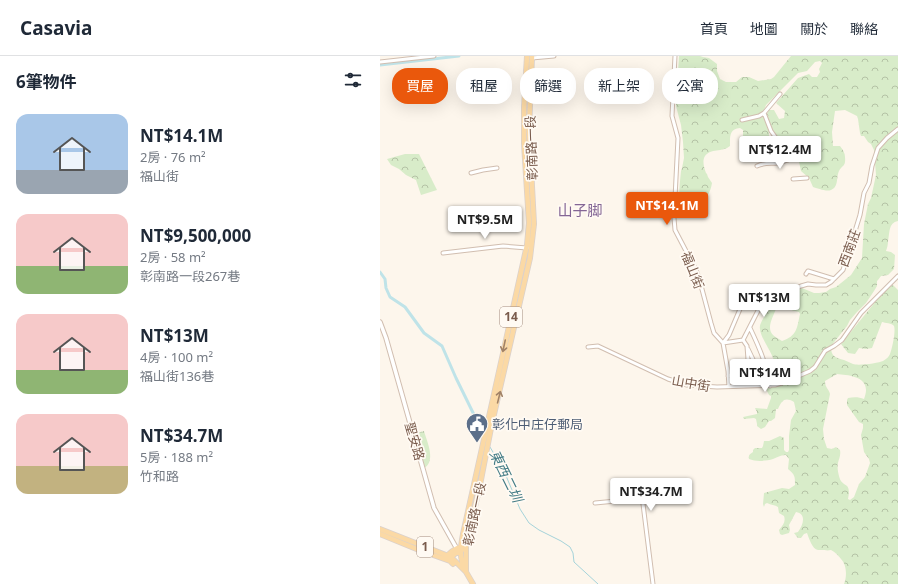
<!DOCTYPE html>
<html lang="zh-TW">
<meta charset="utf-8">
<style>
body{margin:0;font-family:"Noto Sans","Noto Sans TC",sans-serif;background:#f6f6f7;color:#1f2937;height:100vh;display:flex;flex-direction:column;font-size:15px;white-space:nowrap}
*{box-sizing:border-box;margin:0}
p{font-size:13px;color:#747a83}
.icon{flex:none;width:22px;height:22px;fill:none;stroke:currentColor;stroke-width:2;stroke-linecap:round;stroke-linejoin:round}
.map{position:relative;flex:1;overflow:hidden}
.details{display:flex;flex-direction:column;background:#fff;width:380px}
.details>*{flex:none}
.banner{position:absolute;left:12px;top:12px;width:380px;height:36px;display:flex;gap:8px}
.price{position:absolute;translate:-50% -34px;padding:0 9px;border-radius:4px;background:#fff;color:#222;font-size:13px;line-height:26px;filter:drop-shadow(0 1px 2px #0008)}
.price::after{content:'';position:absolute;left:50%;top:24px;width:12px;height:9px;margin-left:-6px;background:inherit;clip-path:polygon(0 0,100% 0,50% 100%)}
.price.active{background:#ea580c;color:#fff}
ul{padding:0;list-style:none}
li{display:flex;align-items:center;gap:12px;height:100px;padding:0 16px}
li span{display:grid;place-items:center;flex:none;width:112px;height:80px;border-radius:12px;color:#555}
li>.icon{margin-inline-start:auto}
span .icon{width:48px;height:48px;fill:#fffc;stroke-width:1}
li b{font-size:17px}
h2{display:flex;justify-content:space-between;align-items:center;height:48px;padding:0 16px;font-size:17px}
.tag{padding:0 14px;border-radius:16px;background:#fff;box-shadow:0 4px 16px #0002;font-size:14px;line-height:36px}
.tag.active{background:#ea580c;color:#fff}
header{display:flex;align-items:center;gap:24px;box-sizing:border-box;height:56px;padding:0 20px;background:#fff;border-bottom:1px solid #e0e1e3}
header strong{font-size:19px}
nav{display:flex;gap:22px;margin-inline-start:auto;font-size:14px}
main{display:flex;flex:1;min-height:0}
.map>svg:first-child{display:block}
.forest{fill:url(#forest-crowns);fill-rule:evenodd}
.park{fill:url(#park-tufts)}
.lines{fill:none;stroke-linecap:round;stroke-linejoin:round}
.stream{stroke:#a5d3da;stroke-width:1}
.canal{stroke:#bfe3e8;stroke-width:3}
.minor-casing{stroke:#d1beb0;stroke-width:5}
.tertiary-casing{stroke:#d1beb0;stroke-width:5.5}
.primary-casing{stroke:#dad1cd;stroke-width:6}
.minor{stroke:#fff;stroke-width:3}
.tertiary{stroke:#fff;stroke-width:3.5}
.primary{stroke:#fbd9a5;stroke-width:4.5}
.oneway{stroke:#a18267}
.labels{text-anchor:middle;stroke-width:3.5;stroke-linejoin:round;paint-order:stroke}
.shield{fill:#fffaf3;stroke:#a28b7f;stroke-width:1}
.shield-label{font-size:12px;font-weight:bold;fill:#7a5c4d}
.street-label{font-size:13px;fill:#7a5c4d;stroke:#fffaf3}
.service-label{font-size:13px;fill:#4e5e75;stroke:#fffaf3;text-anchor:start}
.water-label{font-size:14px;font-style:italic;fill:#437c86;stroke:#fffaf3}
.quarter-label{font-size:15px;fill:#846695;stroke:#fffaf3}
</style>
<header>
<strong>Casavia</strong>
<nav><a>首頁</a><a>地圖</a><a>關於</a><a>聯絡</a></nav>
</header>
<main>
<section class="details">
<h2>6筆物件<svg class="icon" aria-label="filters" viewBox="0 0 24 24"><path d="M4 7h16M4 17h16"/><circle cx="9" cy="7" r="2"/><circle cx="15" cy="17" r="2"/></svg></h2>
<ul>
<li><span style="background:linear-gradient(#a9c7e8 70%,#9aa5b1 0)"><svg class="icon" aria-label="home" viewBox="0 0 24 24"><path d="M3 11l9-7 9 7M6 9v11h12V9"/></svg></span><div><b>NT$14.1M</b><p>2房 · 76 m²</p><p>福山街</p></div></li>
<li><span style="background:linear-gradient(#f6c9c9 65%,#8fb573 0)"><svg class="icon" aria-label="home" viewBox="0 0 24 24"><path d="M3 11l9-7 9 7M6 9v11h12V9"/></svg></span><div><b>NT$9,500,000</b><p>2房 · 58 m²</p><p>彰南路一段267巷</p></div></li>
<li><span style="background:linear-gradient(#f6c9c9 70%,#8fb573 0)"><svg class="icon" aria-label="home" viewBox="0 0 24 24"><path d="M3 11l9-7 9 7M6 9v11h12V9"/></svg></span><div><b>NT$13M</b><p>4房 · 100 m²</p><p>福山街136巷</p></div></li>
<li><span style="background:linear-gradient(#f6c9c9 65%,#c2b280 0)"><svg class="icon" aria-label="home" viewBox="0 0 24 24"><path d="M3 11l9-7 9 7M6 9v11h12V9"/></svg></span><div><b>NT$34.7M</b><p>5房 · 188 m²</p><p>竹和路</p></div></li>
</ul>
</section>
<div class="map">
<svg width="518" height="528" viewBox="0 0 518 528">
<defs>
<pattern id="forest-crowns" width="20" height="18" patternUnits="userSpaceOnUse"><rect width="20" height="18" fill="#d8ecc9"/><path d="M2 6a3 3 0 1 1 6 0M12 15a3 3 0 1 1 6 0" fill="none" stroke="#b4c2a5"/></pattern>
<pattern id="park-tufts" width="24" height="20" patternUnits="userSpaceOnUse"><rect width="24" height="20" fill="#d8ecc9"/><path d="M3 7l-1-3M5 7V3M7 7l1-3M15 17l-1-3M17 17v-4M19 17l1-3" fill="none" stroke="#b4c2a5"/></pattern>
</defs>
<rect width="100%" height="100%" fill="#fdf6ec"/>
<path class="forest" d="M 299,0 L 320,0 L 323,1 L 329,2 L 337,8 L 337,15 L 340,23 L 346,26 L 356,26 L 362,21 L 369,21 L 378,25 L 391,23 L 394,21 L 411,0 L 518,0 L 518,165 C 508,167 510,177 508,185 C 508,189 507,192 506,195 L 511,196 L 515,199 L 514,213 L 508,219 L 501,220 L 498,224 L 497,225 L 497,230 L 494,235 L 486,247 L 477,256 L 470,264 L 467,270 L 451,290 C 451,293 451,296 453,299 C 456,302 460,303 464,304 C 467,305 470,307 473,308 C 478,310 499,307 503,305 C 506,303 509,301 510,298 C 512,293 516,275 514,270 C 512,267 505,267 502,266 L 492,292 L 486,293 L 479,292 L 475,298 L 468,297 L 461,288 L 505,234 L 513,229 L 518,234 L 518,528 L 464,528 C 467,521 467,509 461,503 C 458,499 455,496 451,494 C 447,495 445,494 441,494 C 440,494 439,494 438,494 C 432,493 429,482 427,477 L 424,478 L 421,482 L 418,482 L 414,477 L 418,476 C 423,469 427,458 416,456 L 409,469 L 410,474 L 409,477 L 402,479 L 400,478 L 399,474 C 403,469 406,466 404,460 L 399,457 L 398,451 C 395,449 391,449 387,447 L 385,448 L 384,451 L 383,448 L 384,437 L 402,432 L 409,433 L 415,429 C 415,420 415,419 408,413 L 409,403 L 406,399 C 401,399 398,401 393,403 C 386,405 376,406 369,403 C 368,399 370,398 373,396 L 373,394 L 375,392 L 382,392 L 383,390 L 384,385 L 389,385 L 400,380 L 404,382 L 404,394 L 406,396 L 408,396 L 409,394 L 409,380 L 411,364 L 416,355 L 414,346 C 405,341 402,344 398,353 L 396,353 L 395,362 L 391,365 L 389,365 L 385,371 L 381,373 L 377,370 L 377,368 L 376,363 L 374,362 L 364,363 L 363,361 L 377,358 L 377,356 L 375,352 L 387,353 L 391,342 L 391,340 L 389,339 L 387,335 L 387,333 L 391,330 L 391,318 C 403,306 381,287 380,273 C 379,269 382,265 384,261 C 389,252 392,250 402,246 L 401,252 L 396,253 C 393,261 386,272 393,279 C 395,281 399,283 402,285 C 417,280 417,272 420,258 L 419,256 C 414,255 403,253 406,245 C 408,240 410,241 411,233 L 419,233 L 422,232 L 434,237 L 439,237 L 446,236 L 450,233 L 456,231 L 471,219 L 482,202 L 484,168 L 488,148 L 491,142 L 496,119 L 494,94 L 491,88 L 488,86 L 484,80 L 481,80 L 480,77 L 478,63 L 477,60 L 465,54 L 455,55 L 452,76 L 453,90 L 460,90 C 463,94 465,97 465,101 C 466,111 462,109 459,115 C 456,121 459,131 451,134 C 446,136 437,132 433,131 L 429,122 L 421,115 L 416,92 C 412,88 408,91 404,89 C 394,85 390,67 387,58 L 389,54 L 394,54 L 399,63 L 404,62 L 405,55 L 396,47 L 418,22 L 429,18 L 432,21 L 437,21 L 440,16 L 439,13 L 442,7 L 440,5 L 435,6 L 427,15 L 418,17 L 386,49 L 383,57 L 389,75 L 389,81 C 381,83 371,88 363,84 L 363,74 L 360,72 C 349,73 350,81 350,90 C 348,91 346,93 344,93 C 339,95 334,94 330,96 C 321,100 323,109 326,117 L 327,118 L 328,121 L 332,127 C 329,145 318,149 303,156 C 297,148 300,126 301,115 L 302,112 L 304,102 L 303,86 L 301,69 L 296,50 ZM 457,318 C 467,319 486,320 486,334 C 486,337 485,340 484,343 C 479,341 474,341 468,342 L 467,344 L 467,349 L 479,366 L 483,368 L 483,372 L 481,379 L 484,396 L 489,403 L 490,407 L 485,421 L 479,428 L 474,441 L 470,444 L 468,443 C 472,424 462,433 459,420 C 458,416 457,411 458,407 C 459,402 461,400 460,394 L 456,391 L 452,393 L 447,392 L 444,383 L 443,373 L 450,338 C 449,333 445,332 445,325 Z
M 25,98 L 39,98 L 57,134 L 41,139 L 36,124 L 26,119 L 19,113 L 11,109 L 7,103 Z"/>
<path class="park" d="M 44,375 C 47,386 57,406 43,413 L 33,378 Z"/>
<g class="lines">
<path class="stream" d="M 101,373 L 103,377
M 110,391 L 124,415 L 140,453 L 149,467 L 159,474 L 181,485 L 190,491 L 193,497 L 194,506 L 218,528"/>
<path class="canal" d="M 0,9 L 79,0
M 0,216 L 5,223 L 6,232 L 10,241 L 25,251 L 44,277 L 62,290 L 76,322 L 101,373"/>
<g class="minor-casing">
<path id="minor" d="M 295,0 L 292,60 L 298,82 L 294,162 L 295,174 L 316,214 L 319,222 L 331,267 L 334,277 L 343,287 L 348,315 L 349,331
M 152,2 L 174,0
M 0,6 L 54,0
M 362,64 L 379,60 L 384,57
M 396,82 L 391,75 L 384,57 L 400,38
M 377,110 C 385,106 391,108 398,107 C 402,106 405,105 408,104
M 91,117 L 103,114 L 117,112
M 413,123 L 427,122
M 63,197 L 123,190 L 147,192
M 426,218 L 428,215 L 454,223
M 370,272 C 379,291 387,309 390,330
M 363,284 L 383,245 L 381,236
M 363,284 L 367,290 L 369,317
M 343,287 L 349,279 L 363,246 L 370,242 L 381,236 L 392,232 L 405,236 L 410,235 L 421,230 L 428,228 L 436,229 L 446,229 L 451,226 L 463,214 L 480,159 L 484,137 L 489,127 L 492,110 L 498,92 L 507,82 L 518,73
M 343,287 L 363,284
M 208,291 L 218,290 L 288,323 L 307,329 L 337,331 L 395,329 L 402,327 L 430,315 L 435,311 L 445,295 L 454,290 L 462,284 L 481,257 L 518,220
M 368,293 L 379,316
M 348,320 L 388,315
M 215,447 L 236,445 L 256,441 L 261,443 L 263,448 L 273,528"/>
</g>
<g class="tertiary-casing">
<path id="tertiary" d="M 0,266 L 6,282 L 54,452 L 77,493"/>
</g>
<g class="primary-casing">
<path id="primary" d="M 0,473 L 71,501 L 86,516 L 93,528
M 0,478 L 39,494 L 70,505 L 73,508
M 66,502 C 69,496 77,492 83,490
M 70,504 C 72,499 77,496 82,494
M 86,515 L 86,490 L 88,481 L 100,429 L 112,367 L 150,202 L 154,168 L 149,74 L 152,0
M 86,516 C 79,501 80,494 83,478 L 147,189 L 149,167 L 144,87 L 144,52 L 147,0"/>
</g>
<use href="#minor" class="minor"/>
<use href="#tertiary" class="tertiary"/>
<use href="#primary" class="primary"/>
</g>
<defs><path id="oneway-shaft" d="M-6 0H5M1.5-3L5.5 0L1.5 3" fill="none" stroke-width="1.6" stroke-linecap="round" stroke-linejoin="round"/></defs>
<g class="oneway">
<use href="#oneway-shaft" transform="translate(124 290) rotate(102)"/>
<use href="#oneway-shaft" transform="translate(119 341) rotate(-76)"/>
</g>
<defs>
<g id="civic-pin" transform="scale(1.15)"><path d="M0 17L-7.5 6A9.5 9.5 0 1 1 7.5 6Z" fill="#5c6f8a" stroke="#fffaf3"/><path d="M-.6-6.5H3V-4.5H.6V-3L4-1V1h2V6H-6V1h2V-1L-.6-3ZM-1.2 2.5V6h2.4V2.5Z" fill="#fff"/></g>
</defs>
<g fill-rule="evenodd">
<use href="#civic-pin" x="97" y="368"/>
</g>
<g class="labels">
<g class="shield">
<rect x="120" y="251" width="22" height="20" rx="3"/>
<rect x="37" y="481" width="16" height="20" rx="3"/>
</g>
<g class="shield-label">
<text x="131" y="265">14</text>
<text x="45" y="495">1</text>
</g>
<g class="street-label">
<text transform="translate(151 92) rotate(-92)" y="5">彰南路一段</text>
<text transform="translate(469 192) rotate(-70)" y="5">西南莊</text>
<text transform="translate(313 214) rotate(68)" y="5">福山街</text>
<text transform="translate(311 327) rotate(10)" y="5">山中街</text>
<text transform="translate(35 385) rotate(74)" y="5">聖安路</text>
<text transform="translate(94 458) rotate(-78)" y="5">彰南路一段</text>
</g>
<g class="service-label">
<text x="112" y="373">彰化中庄仔郵局</text>
</g>
<g class="water-label">
<text transform="translate(126 420) rotate(64)" y="5">東西二圳</text>
</g>
<g class="quarter-label">
<text x="200" y="160">山子脚</text>
</g>
</g>
</svg>
<b class="price" style="left:400px;top:114px">NT$12.4M</b>
<b class="price active" style="left:287px;top:170px">NT$14.1M</b>
<b class="price" style="left:105px;top:184px">NT$9.5M</b>
<b class="price" style="left:384px;top:262px">NT$13M</b>
<b class="price" style="left:385px;top:337px">NT$14M</b>
<b class="price" style="left:271px;top:456px">NT$34.7M</b>
<div class="banner">
<a class="tag active">買屋</a>
<a class="tag">租屋</a>
<a class="tag">篩選</a>
<a class="tag">新上架</a>
<a class="tag">公寓</a>
</div>
</div>
</main>
